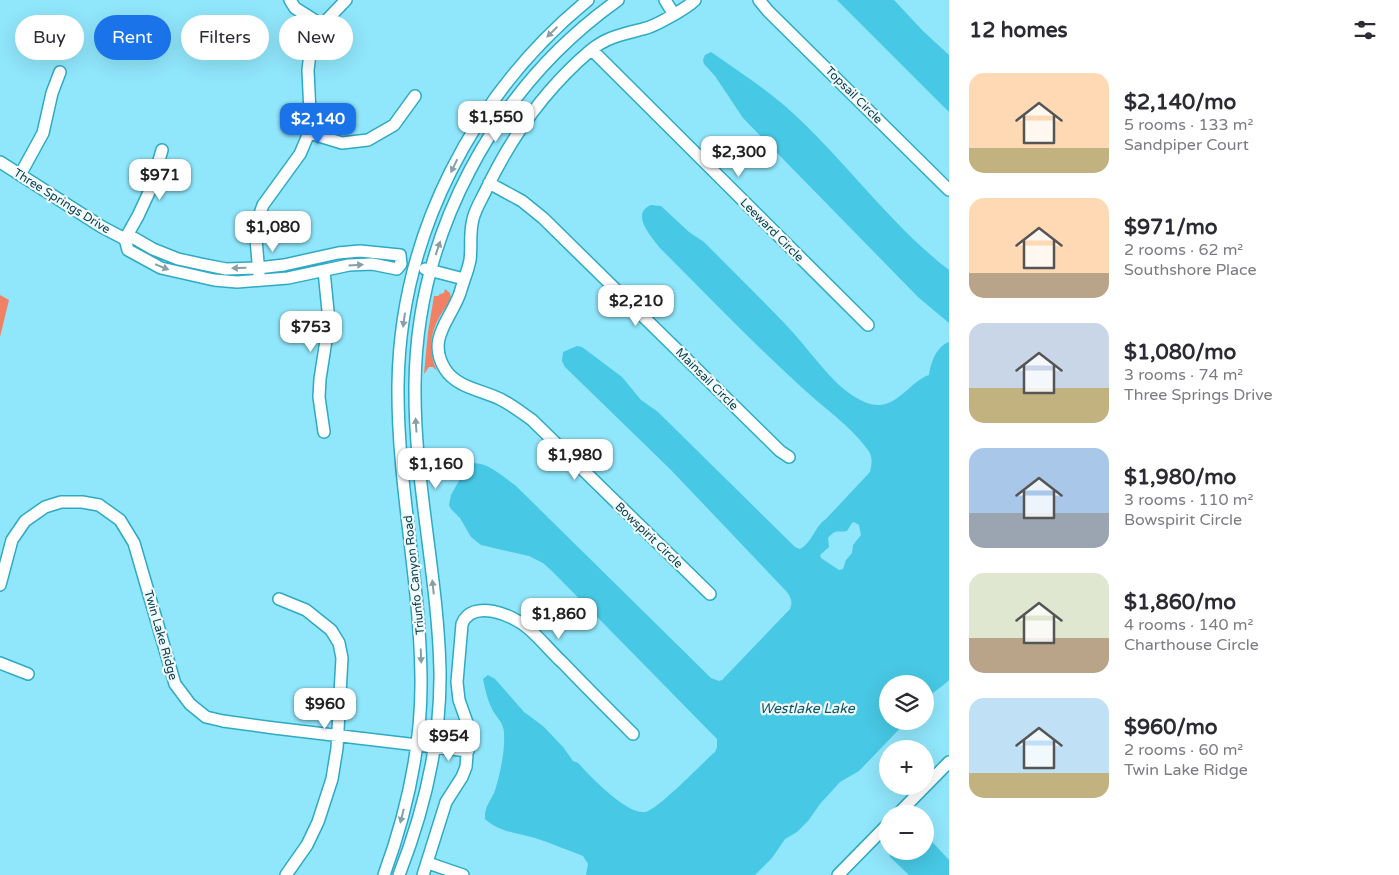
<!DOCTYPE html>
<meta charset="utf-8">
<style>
body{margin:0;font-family:"Varela Round",sans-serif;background:#f2f2f3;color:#2b2b33;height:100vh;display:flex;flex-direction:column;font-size:19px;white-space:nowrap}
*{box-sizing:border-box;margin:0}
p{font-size:16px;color:#7c7c81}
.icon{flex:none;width:28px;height:28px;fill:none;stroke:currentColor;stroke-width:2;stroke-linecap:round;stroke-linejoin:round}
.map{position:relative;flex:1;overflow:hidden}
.sheet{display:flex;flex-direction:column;background:#fff;width:450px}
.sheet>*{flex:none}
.top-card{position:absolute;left:15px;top:15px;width:475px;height:45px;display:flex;gap:10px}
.buttons{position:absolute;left:879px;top:675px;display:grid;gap:10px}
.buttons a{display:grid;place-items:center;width:55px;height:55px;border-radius:50%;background:#fff;box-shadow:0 5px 20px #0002;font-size:25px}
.price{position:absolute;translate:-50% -42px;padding:0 11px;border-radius:10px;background:#fff;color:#222;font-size:16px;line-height:32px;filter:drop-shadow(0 1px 2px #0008)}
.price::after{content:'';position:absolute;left:50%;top:30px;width:15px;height:11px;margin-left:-8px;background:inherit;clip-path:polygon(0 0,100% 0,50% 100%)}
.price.active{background:#1a73e8;color:#fff}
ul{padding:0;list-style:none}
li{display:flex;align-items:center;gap:15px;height:125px;padding:0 20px}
li span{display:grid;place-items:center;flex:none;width:140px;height:100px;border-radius:15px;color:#555}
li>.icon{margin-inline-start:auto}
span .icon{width:60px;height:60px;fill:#fffc;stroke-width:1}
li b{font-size:21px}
h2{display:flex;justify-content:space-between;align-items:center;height:60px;padding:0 20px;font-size:21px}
.tag{padding:0 18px;border-radius:22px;background:#fff;box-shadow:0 5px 20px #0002;font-size:18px;line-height:45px}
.tag.active{background:#1a73e8;color:#fff}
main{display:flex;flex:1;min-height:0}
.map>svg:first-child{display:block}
.green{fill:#f18165}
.water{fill:#47c8e4;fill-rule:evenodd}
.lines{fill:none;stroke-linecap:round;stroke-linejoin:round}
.minor-casing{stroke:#2eaac4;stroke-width:14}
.minor{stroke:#fff;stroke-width:11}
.oneway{fill:#86a0a5}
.labels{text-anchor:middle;stroke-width:4.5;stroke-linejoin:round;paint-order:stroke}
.street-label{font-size:12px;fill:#0c404b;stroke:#f0f9fc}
.water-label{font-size:14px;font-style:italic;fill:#0d5766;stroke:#f0f9fc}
</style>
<main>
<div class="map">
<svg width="949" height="875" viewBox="0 0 949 875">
<rect width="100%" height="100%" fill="#90e6fb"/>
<path class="green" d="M 445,289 L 450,293 L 451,298 C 448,305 443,310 440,316 C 430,333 428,352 437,371 L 433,367 L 429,367 L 424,374 L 428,332 L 434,296 L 438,296 L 440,294 L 444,293 Z
M 0,295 L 9,300 L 0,337 Z"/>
<path class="water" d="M 837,0 L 894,0 L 923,31 L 949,55 L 949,112 Z
M 711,52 C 736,70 762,86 785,106 C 843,157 888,223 949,270 L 949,323 L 918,297 L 743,118 L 715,76 L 704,64 L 703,60 L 705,55 Z
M 651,205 L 661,206 L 689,232 L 704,242 C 732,270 760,298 787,326 C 804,344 818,364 835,381 C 845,391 863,405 878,405 C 899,405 911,381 929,375 C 931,362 936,347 949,342 L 949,680 C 941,688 932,692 925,701 L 925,684 L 888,684 L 888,721 L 907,721 L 859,771 L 840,782 L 820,804 L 808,821 L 797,832 L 785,839 L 772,858 L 755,875 L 586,875 L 588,864 L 583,856 C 567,850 551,843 535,838 C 517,833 499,832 485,819 C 484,804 493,800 496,787 C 501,770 505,750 504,733 C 504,723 496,717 492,709 C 487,699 485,689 483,679 L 488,675 L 495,679 L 524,712 L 543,726 L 563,747 L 573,761 L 578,763 C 590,776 627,815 645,812 C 657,811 703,762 715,752 L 717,747 L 717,739 L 553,572 L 543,563 L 529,556 L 481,545 L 471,537 L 460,518 L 451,509 L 449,505 L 451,495 L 467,466 C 481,456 503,477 515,485 L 711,678 L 719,681 L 722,680 L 790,609 C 793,602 791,598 787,592 L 671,470 L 565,367 L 562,361 L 563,352 L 577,346 L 582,347 L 622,377 L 641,400 L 658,412 L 795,547 L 800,549 C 812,543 815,526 826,519 L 870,472 C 872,463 873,457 868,450 C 849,424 821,406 798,384 C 750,340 705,293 659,247 C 651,236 630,214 651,205 ZM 854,522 L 859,525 L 861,535 L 853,545 L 852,553 L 846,560 L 843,569 L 839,570 L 821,558 L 820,555 L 829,547 L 828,538 C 837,528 836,533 847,531 L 852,523 Z
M 925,834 L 949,860 L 949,875 L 909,875 L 890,857 L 889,851 L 925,851 Z"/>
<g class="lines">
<g class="minor-casing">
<path id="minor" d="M 290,0 L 295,8 L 322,25
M 665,0 L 673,13
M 695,0 C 687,8 654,27 643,29 C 623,34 607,37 591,50 C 546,88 510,139 485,192 C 481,200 475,210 473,219 C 469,234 472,246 470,260 C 468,271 463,282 460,293 C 451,319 426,339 445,369 C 457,388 482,390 500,399 C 512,405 522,413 532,420 L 710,594
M 759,0 L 768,11 L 949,190
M 592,50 L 868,325
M 309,133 L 342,143 L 368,140 L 394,125 L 415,96
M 0,162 L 102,227 L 125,239 L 134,238 L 153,249 L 178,259 L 201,264 L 226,269 L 258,268 L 284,265 L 338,253 L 360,251 L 400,255 L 401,264 L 397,269 L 372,264 L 349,265 L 288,278 L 237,282 L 214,280 L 161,268 L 128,250 L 125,239
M 20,175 L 43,133 L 52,93 L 60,72
M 489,183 L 522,201 L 543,218 L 780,451 L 789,457
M 125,239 L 138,216 L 151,188 L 162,150
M 425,269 L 464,279
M 259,274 L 256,239 L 257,222 L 263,205 L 300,154 L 309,133 L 310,113 L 308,70 L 311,46 L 322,25 L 346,0
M 324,432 L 319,397 L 320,379 L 329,321 L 324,271
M 0,585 L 12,540 L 25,521 L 45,507 L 61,502 L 82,502 L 99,505 L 120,520 L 134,543 L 175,684 L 190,704 L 206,717 L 223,721 L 274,728 L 468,751
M 279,599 L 306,610 L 331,630 L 339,643 L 342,658 L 337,748 L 332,779 L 318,822 L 307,845 L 286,875
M 0,663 L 28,674
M 898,814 L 949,762
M 428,863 L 463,875
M 384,875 C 407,812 422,744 421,677 C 420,579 397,483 398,385 C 400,235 473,94 588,0
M 399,875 C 424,811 441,740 440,671 C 438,576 414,481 415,386 C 416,235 494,88 618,0
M 423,875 L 446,802 L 462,777 L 466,767 L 469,728 L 459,700 L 457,682 L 462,624 C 472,598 513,615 528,628 C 540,638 551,652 563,663 C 586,687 609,710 633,734
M 838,875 L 888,824"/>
</g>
<use href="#minor" class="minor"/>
</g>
<defs><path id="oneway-solid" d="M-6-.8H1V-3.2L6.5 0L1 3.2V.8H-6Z" transform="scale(1.25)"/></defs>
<g class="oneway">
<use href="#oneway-solid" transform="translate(552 32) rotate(136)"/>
<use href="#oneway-solid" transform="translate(454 166) rotate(116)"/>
<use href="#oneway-solid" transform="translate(438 248) rotate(-71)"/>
<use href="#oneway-solid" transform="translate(356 265) rotate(-3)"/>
<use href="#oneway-solid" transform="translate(162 267) rotate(22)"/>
<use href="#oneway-solid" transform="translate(239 268) rotate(179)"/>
<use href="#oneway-solid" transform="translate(404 320) rotate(98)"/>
<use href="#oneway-solid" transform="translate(416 425) rotate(-94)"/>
<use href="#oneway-solid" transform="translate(433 587) rotate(-96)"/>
<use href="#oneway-solid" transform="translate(421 656) rotate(88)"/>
<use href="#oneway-solid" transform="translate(402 816) rotate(104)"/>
</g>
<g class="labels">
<g class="street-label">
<text transform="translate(854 95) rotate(45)" y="4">Topsail Circle</text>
<text transform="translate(62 201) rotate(32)" y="4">Three Springs Drive</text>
<text transform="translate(772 230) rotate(45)" y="4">Leeward Circle</text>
<text transform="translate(707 379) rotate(45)" y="4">Mainsail Circle</text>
<text transform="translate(649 535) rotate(44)" y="4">Bowspirit Circle</text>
<text transform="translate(414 575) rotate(-96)" y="4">Triunfo Canyon Road</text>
<text transform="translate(161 635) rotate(74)" y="4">Twin Lake Ridge</text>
</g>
<g class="water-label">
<text x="807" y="713">Westlake Lake</text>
</g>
</g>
</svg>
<div class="buttons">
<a><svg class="icon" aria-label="layers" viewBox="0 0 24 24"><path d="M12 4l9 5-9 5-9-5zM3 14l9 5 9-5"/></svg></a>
<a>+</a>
<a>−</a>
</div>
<b class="price" style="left:496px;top:143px">$1,550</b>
<b class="price active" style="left:318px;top:145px">$2,140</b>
<b class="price" style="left:739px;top:178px">$2,300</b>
<b class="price" style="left:160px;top:201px">$971</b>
<b class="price" style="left:273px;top:253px">$1,080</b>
<b class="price" style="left:636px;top:327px">$2,210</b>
<b class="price" style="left:311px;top:353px">$753</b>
<b class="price" style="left:575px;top:481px">$1,980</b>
<b class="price" style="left:436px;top:490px">$1,160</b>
<b class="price" style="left:559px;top:640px">$1,860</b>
<b class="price" style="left:325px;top:730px">$960</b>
<b class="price" style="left:449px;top:762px">$954</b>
<div class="top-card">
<a class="tag">Buy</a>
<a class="tag active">Rent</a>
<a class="tag">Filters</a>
<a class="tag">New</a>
</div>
</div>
<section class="sheet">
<h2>12 homes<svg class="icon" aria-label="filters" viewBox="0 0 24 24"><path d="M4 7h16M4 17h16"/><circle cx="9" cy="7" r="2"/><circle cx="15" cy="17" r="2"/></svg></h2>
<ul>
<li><span style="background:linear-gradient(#ffd9b3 75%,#c2b280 0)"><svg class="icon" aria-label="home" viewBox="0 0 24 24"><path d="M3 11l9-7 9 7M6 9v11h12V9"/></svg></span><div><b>$2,140/mo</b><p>5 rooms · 133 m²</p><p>Sandpiper Court</p></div></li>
<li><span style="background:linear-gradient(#ffd9b3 75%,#b9a48a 0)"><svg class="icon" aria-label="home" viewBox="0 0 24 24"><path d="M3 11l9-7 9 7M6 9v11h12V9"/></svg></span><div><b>$971/mo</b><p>2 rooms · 62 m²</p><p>Southshore Place</p></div></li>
<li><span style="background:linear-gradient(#c9d6e8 65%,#c2b280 0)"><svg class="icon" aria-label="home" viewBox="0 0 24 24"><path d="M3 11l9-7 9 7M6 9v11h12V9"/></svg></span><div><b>$1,080/mo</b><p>3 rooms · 74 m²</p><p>Three Springs Drive</p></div></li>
<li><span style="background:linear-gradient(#a9c7e8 65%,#9aa5b1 0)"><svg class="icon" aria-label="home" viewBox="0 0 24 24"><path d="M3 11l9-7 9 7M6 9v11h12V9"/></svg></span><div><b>$1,980/mo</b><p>3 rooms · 110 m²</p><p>Bowspirit Circle</p></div></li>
<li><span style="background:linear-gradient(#dfe7d0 65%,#b9a48a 0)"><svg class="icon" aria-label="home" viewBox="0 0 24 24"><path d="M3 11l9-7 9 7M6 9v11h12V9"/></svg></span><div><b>$1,860/mo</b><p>4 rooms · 140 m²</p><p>Charthouse Circle</p></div></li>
<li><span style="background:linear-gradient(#bfe0f5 75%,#c2b280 0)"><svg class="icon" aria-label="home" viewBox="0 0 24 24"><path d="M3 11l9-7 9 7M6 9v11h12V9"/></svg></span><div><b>$960/mo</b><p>2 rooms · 60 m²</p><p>Twin Lake Ridge</p></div></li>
</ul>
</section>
</main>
